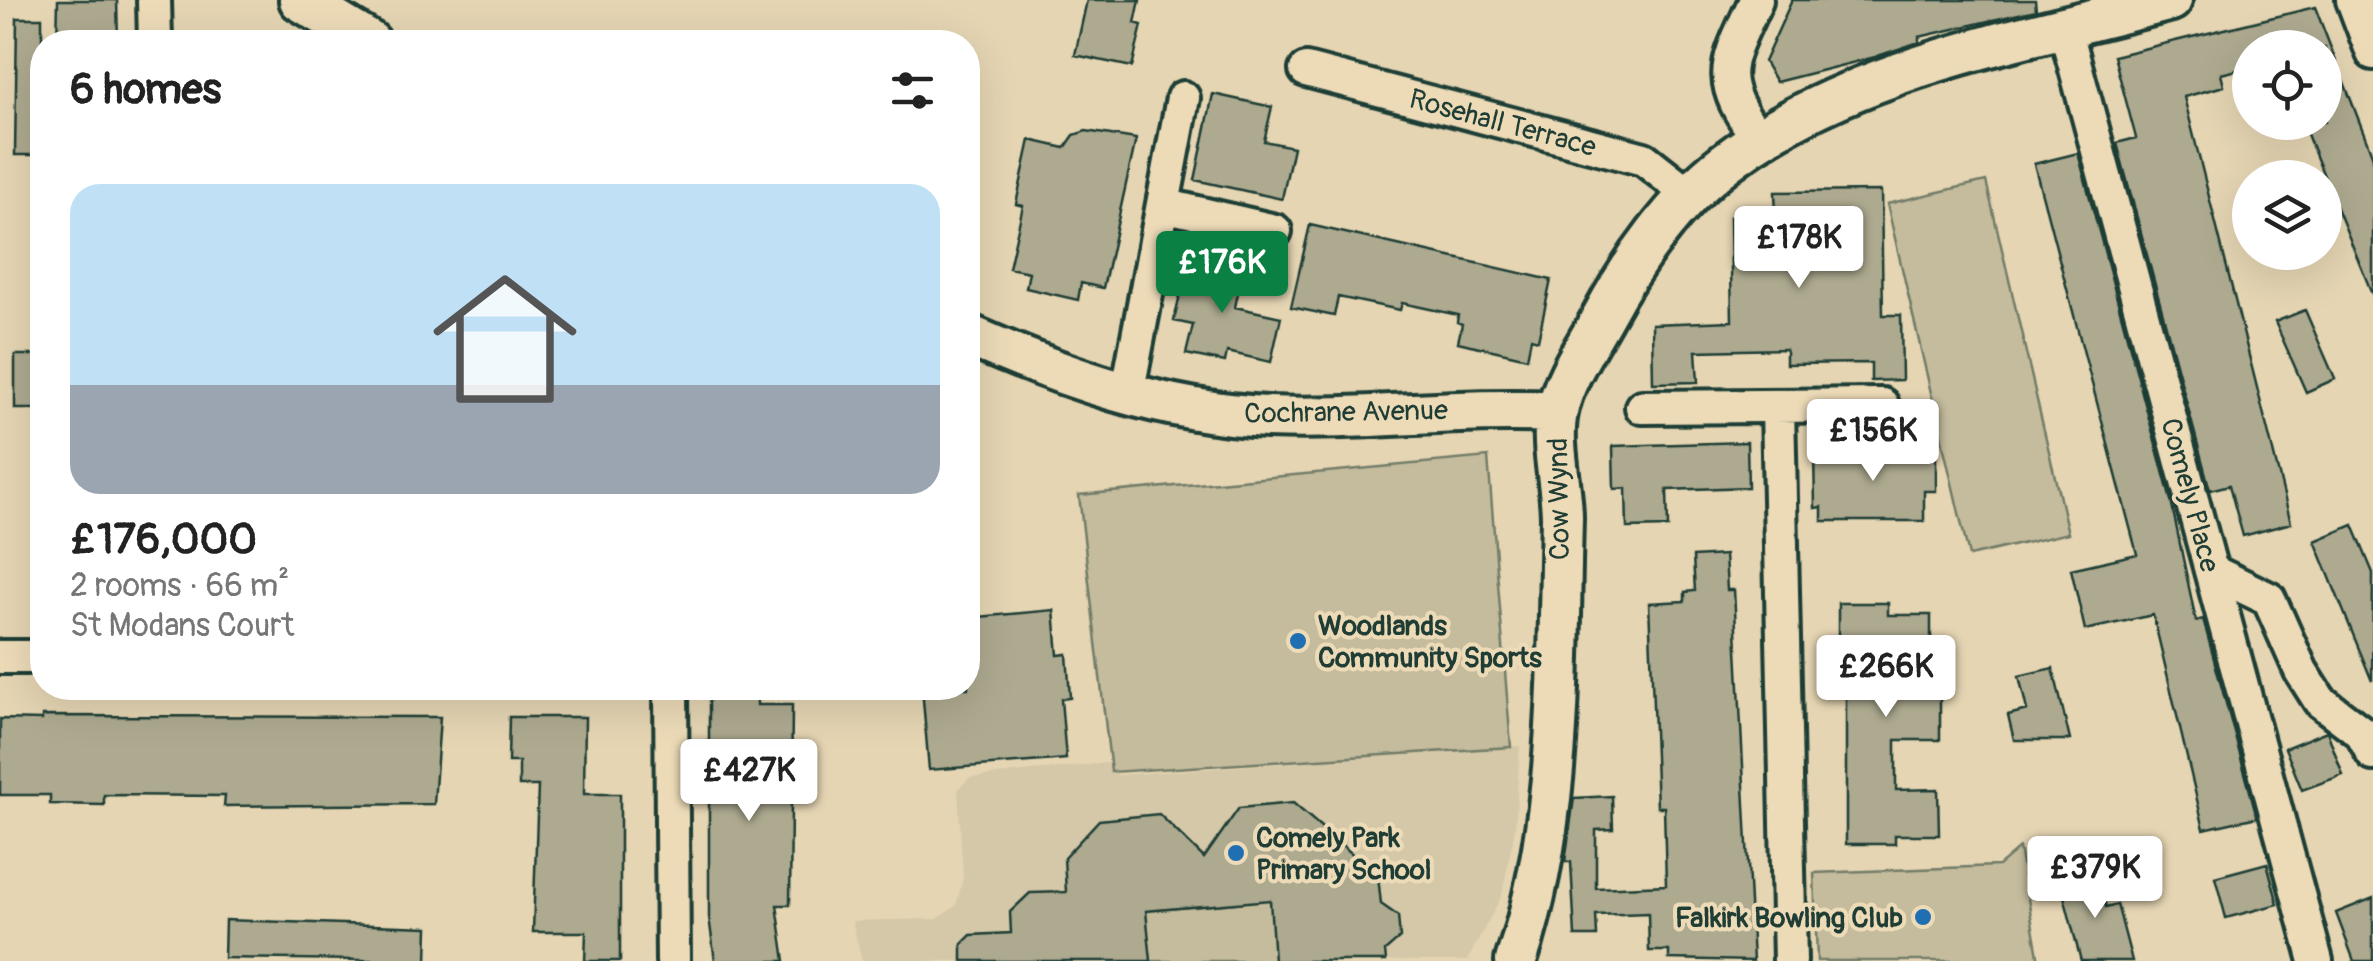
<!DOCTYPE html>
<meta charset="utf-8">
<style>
body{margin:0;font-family:Pangolin,sans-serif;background:#f6f6f6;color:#222;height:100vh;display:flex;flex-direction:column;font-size:38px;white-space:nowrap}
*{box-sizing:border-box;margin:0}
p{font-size:32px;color:#767676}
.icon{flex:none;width:55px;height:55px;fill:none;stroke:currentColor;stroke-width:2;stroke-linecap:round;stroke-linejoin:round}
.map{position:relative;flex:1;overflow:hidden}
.side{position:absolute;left:30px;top:30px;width:950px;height:670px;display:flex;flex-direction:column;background:#fff;border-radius:40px;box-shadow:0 10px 40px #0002}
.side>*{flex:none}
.fabs{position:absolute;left:2232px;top:30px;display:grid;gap:20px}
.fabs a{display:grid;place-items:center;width:110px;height:110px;border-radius:50%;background:#fff;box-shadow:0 10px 40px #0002;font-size:50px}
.price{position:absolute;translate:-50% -85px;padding:0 22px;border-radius:10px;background:#fff;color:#222;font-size:32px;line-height:65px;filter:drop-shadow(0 2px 5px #0008)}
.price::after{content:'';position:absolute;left:50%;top:60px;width:30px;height:22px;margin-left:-15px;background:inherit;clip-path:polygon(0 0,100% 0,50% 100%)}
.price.active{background:#0b8043;color:#fff}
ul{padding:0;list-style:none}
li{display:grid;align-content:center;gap:20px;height:530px;padding:0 40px}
li span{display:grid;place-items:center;height:310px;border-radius:30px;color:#555}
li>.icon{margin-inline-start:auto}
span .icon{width:180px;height:180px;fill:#fffc;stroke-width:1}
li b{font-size:42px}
h2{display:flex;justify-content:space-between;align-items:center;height:120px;padding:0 40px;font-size:42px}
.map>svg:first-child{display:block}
.built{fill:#d4c8a8}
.green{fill:#c4bc9d;stroke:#727c68;stroke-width:2.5}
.building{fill:#aeaa90;stroke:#1f3d34;stroke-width:2.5}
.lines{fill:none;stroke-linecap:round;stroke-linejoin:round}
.minor-casing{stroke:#1f3d34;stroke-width:40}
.major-casing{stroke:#1f3d34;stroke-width:48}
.minor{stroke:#eddbb8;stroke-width:32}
.major{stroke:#eddbb8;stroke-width:40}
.poi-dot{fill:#1f6fb2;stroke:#eddbb8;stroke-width:4}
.labels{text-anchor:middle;stroke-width:8;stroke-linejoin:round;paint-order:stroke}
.street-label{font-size:28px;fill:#1f3d34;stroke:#eddbb8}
.poi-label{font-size:28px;font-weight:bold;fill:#1f3d34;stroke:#eddbb8;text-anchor:start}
</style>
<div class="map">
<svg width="2373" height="961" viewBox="0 0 2373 961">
<rect width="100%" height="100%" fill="#e5d5b3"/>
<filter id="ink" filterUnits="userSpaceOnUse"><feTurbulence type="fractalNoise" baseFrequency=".01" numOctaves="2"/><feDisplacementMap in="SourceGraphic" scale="20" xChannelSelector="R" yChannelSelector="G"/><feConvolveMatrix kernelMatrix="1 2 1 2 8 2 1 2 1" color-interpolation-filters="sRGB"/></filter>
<g filter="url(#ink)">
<path class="built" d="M 1520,746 L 1515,828 L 1502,895 L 1467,961 L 862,961 L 852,921 L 937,919 L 956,906 L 963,878 L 958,789 L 969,778 L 1107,763 L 1111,772 L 1119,775 Z"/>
<path class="green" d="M 1986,181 L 2068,533 L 1969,556 L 1887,204 Z
M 1488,457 L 1511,747 L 1111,772 L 1079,495 Z
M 2019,848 L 2039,961 L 1817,961 L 1814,873 L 1998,866 Z
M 1294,880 L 1274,961 L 1151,961 L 1143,896 L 1166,909 L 1245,902 L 1264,882 Z"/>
<path class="building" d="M 58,0 L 117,0 L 118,42 L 57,42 Z
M 1087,0 L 1140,0 L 1135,23 L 1142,25 L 1132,67 L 1075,55 Z
M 1792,0 L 2035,0 L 2036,10 L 1919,37 L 1919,42 L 1875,57 L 1776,82 L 1764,62 Z
M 2315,7 L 2373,157 L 2373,296 L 2302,122 L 2325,122 L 2325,48 L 2250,48 L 2250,67 L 2221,74 L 2224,86 L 2184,97 L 2291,523 L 2243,536 L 2229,485 L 2210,490 L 2117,143 L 2136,138 L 2114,56 Z
M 17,18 L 42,18 L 42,155 L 15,155 Z
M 1213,94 L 1272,107 L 1264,141 L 1293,147 L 1282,199 L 1195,180 Z
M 1086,131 L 1136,139 L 1103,288 L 1081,283 L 1078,300 L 1026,288 L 1029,272 L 1009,268 L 1023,206 L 1016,204 L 1030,140 L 1065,148 L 1074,135 Z
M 2078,153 L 2171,501 L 2196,621 L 2203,619 L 2257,817 L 2204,829 L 2153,615 L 2085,630 L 2071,569 L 2137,554 L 2034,164 Z
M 1881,191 L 1883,315 L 1901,315 L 1902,380 L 1871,381 L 1871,363 L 1786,364 L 1786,349 L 1696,351 L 1698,382 L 1653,383 L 1652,324 L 1732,321 L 1730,217 L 1776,216 L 1775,192 Z
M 1310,225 L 1551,280 L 1538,340 L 1531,338 L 1527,358 L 1458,342 L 1462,324 L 1457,322 L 1458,315 L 1402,303 L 1400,310 L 1338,297 L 1334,316 L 1291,307 Z
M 1188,259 L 1243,270 L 1235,307 L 1281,317 L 1271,362 L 1227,352 L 1225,362 L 1186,354 L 1193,325 L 1174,321 Z
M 2305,310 L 2335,379 L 2306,392 L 2275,322 Z
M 15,355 L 42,355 L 42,409 L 15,409 Z
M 1747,442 L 1748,487 L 1667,490 L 1668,527 L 1627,528 L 1626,488 L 1614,489 L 1613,446 Z
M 1814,450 L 1936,451 L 1936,491 L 1924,491 L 1924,521 L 1822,521 L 1822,507 L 1815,508 Z
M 2353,525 L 2373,573 L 2372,681 L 2315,541 Z
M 1725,555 L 1727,590 L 1734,590 L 1753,961 L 1669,959 L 1669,951 L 1649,951 L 1648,913 L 1596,915 L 1597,936 L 1575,936 L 1571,862 L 1565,862 L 1574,798 L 1612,796 L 1613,829 L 1596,830 L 1596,888 L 1666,885 L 1664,807 L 1657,807 L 1649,603 L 1685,601 L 1685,592 L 1695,591 L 1693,557 Z
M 1838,603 L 1888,603 L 1888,615 L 1931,615 L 1931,694 L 1940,694 L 1940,740 L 1896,740 L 1896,790 L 1938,789 L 1939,835 L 1895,835 L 1895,844 L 1846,844 L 1846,670 L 1838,670 Z
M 1054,610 L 1058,655 L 1067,654 L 1070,698 L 1061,699 L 1066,759 L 929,770 L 922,688 L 968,688 L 968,618 Z
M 2053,668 L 2070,740 L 2014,740 L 2008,715 L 2027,710 L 2019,676 Z
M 709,688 L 757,688 L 757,705 L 792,705 L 790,905 L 777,905 L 785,961 L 715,961 L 709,917 Z
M 42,716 L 440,717 L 434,804 L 224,806 L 225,796 L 104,795 L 104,805 L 50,804 L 50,795 L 0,795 L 0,719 L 42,720 Z
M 509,717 L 585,717 L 584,794 L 620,794 L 620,961 L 585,961 L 586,932 L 533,932 L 538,786 L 519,786 L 519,762 L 508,762 Z
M 2327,731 L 2343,775 L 2302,790 L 2285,748 Z
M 1293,803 L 1378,876 L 1381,904 L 1398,916 L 1400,938 L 1385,951 L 1386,961 L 1274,961 L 1270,900 L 1146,911 L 1151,961 L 962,961 L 962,944 L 971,935 L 1011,933 L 1010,912 L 1030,893 L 1066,892 L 1064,858 L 1099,820 L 1159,814 L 1204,858 L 1239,808 Z
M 2267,863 L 2278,904 L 2226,918 L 2215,877 Z
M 2096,872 L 2106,907 L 2117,904 L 2132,961 L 2081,961 L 2060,881 Z
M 2373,898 L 2373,961 L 2354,961 L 2336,913 Z
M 225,920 L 428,927 L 427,961 L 224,958 Z"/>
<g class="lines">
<g class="minor-casing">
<path id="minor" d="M 154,0 L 155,42
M 1756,0 C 1727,64 1713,77 1759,139
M 2353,0 L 2373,53
M 2065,28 L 2316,961
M 1306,70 L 1644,159 L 1690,195
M 1163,205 L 1275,231
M 1127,395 L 1183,98
M 1642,407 L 1882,405
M 1778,407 L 1790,961
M 2211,571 L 2269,599 L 2301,671 L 2320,701 L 2361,732 L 2373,754
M 0,657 L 42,657
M 671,688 L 673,961"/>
</g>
<g class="major-casing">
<path id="major" d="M 300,0 L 370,42
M 968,335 C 1063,377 1162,412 1267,417 C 1364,421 1460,407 1556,412
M 1516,961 C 1563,819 1558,665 1562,518 C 1562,485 1550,444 1557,412 C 1563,380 1587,345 1603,316 C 1632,262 1675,201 1725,163 C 1849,67 2023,40 2171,0"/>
</g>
<use href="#minor" class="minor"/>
<use href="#major" class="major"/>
</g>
</g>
<g class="poi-dot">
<circle cx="1298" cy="641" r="10"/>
<circle cx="1236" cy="853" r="10"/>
<circle cx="1923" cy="917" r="10"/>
</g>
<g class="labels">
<g class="street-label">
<text transform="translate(1503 122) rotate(15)" y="10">Rosehall Terrace</text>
<text transform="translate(1346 411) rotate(-1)" y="10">Cochrane Avenue</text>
<text transform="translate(2191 495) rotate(75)" y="10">Comely Place</text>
<text transform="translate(1558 499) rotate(-91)" y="10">Cow Wynd</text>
</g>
<g class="poi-label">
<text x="1318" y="635">Woodlands<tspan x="1318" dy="32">Community Sports</tspan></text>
<text x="1256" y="847">Comely Park<tspan x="1256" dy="32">Primary School</tspan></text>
<text x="1903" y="927" text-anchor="end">Falkirk Bowling Club</text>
</g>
</g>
</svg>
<div class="fabs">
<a><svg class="icon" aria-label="locate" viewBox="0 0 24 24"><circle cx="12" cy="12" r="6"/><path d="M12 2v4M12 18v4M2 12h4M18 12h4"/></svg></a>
<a><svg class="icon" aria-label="layers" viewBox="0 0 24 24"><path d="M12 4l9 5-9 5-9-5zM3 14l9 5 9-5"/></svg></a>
</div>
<b class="price" style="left:1799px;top:291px">£178K</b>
<b class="price active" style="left:1222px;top:316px">£176K</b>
<b class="price" style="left:1873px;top:484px">£156K</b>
<b class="price" style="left:1886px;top:720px">£266K</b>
<b class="price" style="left:749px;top:824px">£427K</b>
<b class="price" style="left:2095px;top:921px">£379K</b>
<section class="side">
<h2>6 homes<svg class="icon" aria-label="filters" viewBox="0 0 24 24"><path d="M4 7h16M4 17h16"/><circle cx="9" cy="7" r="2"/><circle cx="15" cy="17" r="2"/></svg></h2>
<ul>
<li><span style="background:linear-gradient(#bfe0f5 65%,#9aa5b1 0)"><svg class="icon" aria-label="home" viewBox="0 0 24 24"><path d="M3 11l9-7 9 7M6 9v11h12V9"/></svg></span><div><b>£176,000</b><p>2 rooms · 66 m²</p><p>St Modans Court</p></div></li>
</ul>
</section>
</div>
